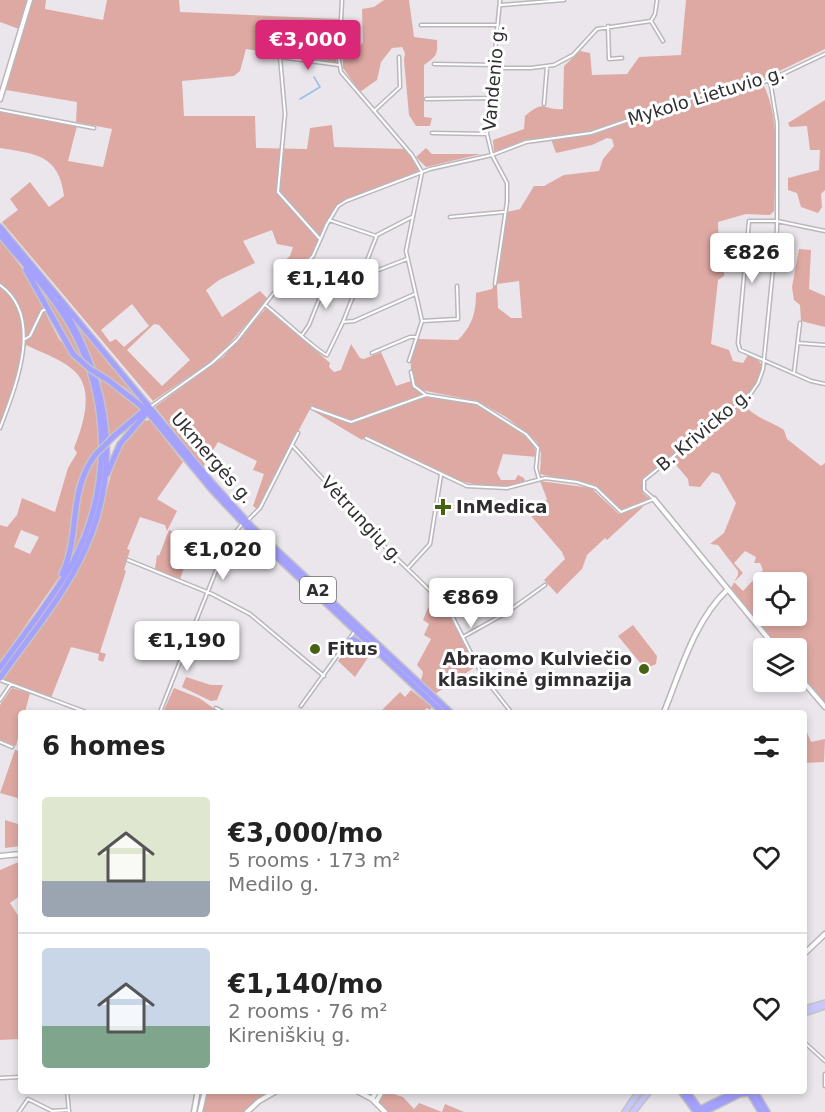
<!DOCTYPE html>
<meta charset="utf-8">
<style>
body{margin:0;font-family:"DejaVu Sans",sans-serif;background:#f6f6f6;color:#222;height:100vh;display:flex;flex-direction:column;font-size:22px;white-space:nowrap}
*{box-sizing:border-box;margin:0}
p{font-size:20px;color:#767676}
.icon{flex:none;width:33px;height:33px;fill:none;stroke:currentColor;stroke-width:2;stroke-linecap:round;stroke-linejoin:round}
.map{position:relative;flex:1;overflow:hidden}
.details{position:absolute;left:18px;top:710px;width:789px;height:384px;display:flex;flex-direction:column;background:#fff;border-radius:6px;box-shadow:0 3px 9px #0003}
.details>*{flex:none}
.tools{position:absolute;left:753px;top:572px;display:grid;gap:12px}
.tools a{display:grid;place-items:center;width:54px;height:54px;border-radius:6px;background:#fff;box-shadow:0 3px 9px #0003;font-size:30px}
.price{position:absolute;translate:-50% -51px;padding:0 14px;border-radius:6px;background:#fff;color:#222;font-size:20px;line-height:39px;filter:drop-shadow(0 2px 3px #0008)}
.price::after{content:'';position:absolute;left:50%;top:36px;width:18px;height:14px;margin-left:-9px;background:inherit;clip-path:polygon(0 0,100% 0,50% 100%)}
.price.selected{background:#db2777;color:#fff}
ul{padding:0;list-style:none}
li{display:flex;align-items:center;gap:18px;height:150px;padding:0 24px}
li+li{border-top:2px solid #e0e0e0}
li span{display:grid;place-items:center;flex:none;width:168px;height:120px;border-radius:6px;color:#555}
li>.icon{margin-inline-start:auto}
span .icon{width:72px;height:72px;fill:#fffc;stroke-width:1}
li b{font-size:26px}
h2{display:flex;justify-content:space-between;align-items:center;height:72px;padding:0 24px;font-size:26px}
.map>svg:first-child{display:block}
.green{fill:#dfa9a3;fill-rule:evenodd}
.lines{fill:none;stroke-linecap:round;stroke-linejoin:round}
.stream{stroke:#98bfe9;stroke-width:1.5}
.street-casing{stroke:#bab7bc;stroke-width:5}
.secondary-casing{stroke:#bab7bc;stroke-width:7}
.primary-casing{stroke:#c5c4c5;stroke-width:8}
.highway-casing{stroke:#c5c4c5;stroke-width:8}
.street{stroke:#fff;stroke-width:2}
.secondary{stroke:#fff;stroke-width:4}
.primary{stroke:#c9c7fe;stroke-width:4.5}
.highway{stroke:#a5a1fe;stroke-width:5}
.highway-bridge-casing{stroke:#c5c4c5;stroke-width:8;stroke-linecap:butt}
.highway-bridge{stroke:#a5a1fe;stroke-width:5}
.poi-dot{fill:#476212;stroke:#fff;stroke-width:2}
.labels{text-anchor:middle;stroke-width:6;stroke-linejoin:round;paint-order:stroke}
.shield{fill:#fff;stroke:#6e6d6e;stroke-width:1.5}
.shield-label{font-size:16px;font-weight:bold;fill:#302e30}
.street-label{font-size:18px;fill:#302e30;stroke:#fff}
.poi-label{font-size:18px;font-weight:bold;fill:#302e30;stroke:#fff;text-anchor:start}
</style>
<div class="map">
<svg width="825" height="1112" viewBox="0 0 825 1112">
<rect width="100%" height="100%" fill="#eae6eb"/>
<path class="green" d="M 0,0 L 28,0 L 19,29 L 0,22 Z
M 32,0 L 46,0 L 45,9 L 103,20 L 107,0 L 179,0 L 180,12 L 340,19 L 336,62 L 246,49 L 240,71 L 234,76 L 182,81 L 184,116 L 255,116 L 256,148 L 307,149 L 310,128 L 332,125 L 334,147 L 404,149 L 418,165 L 419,171 L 338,204 L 326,224 L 313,255 L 285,281 L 278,266 L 290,256 L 293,247 L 277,244 L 272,230 L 243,241 L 255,263 L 219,280 L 206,290 L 222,317 L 260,291 L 268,299 L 219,356 L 153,401 L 2,222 L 18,210 L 10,199 L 30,182 L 49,207 L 64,196 C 59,154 35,154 0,148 L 0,111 L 77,126 L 68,161 L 103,167 L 112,129 L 76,122 L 77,102 L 6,90 L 0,111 ZM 132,304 L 149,326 L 124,347 L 116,339 L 110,342 L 101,330 ZM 154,324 L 159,325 L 190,360 L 162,386 L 127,350 Z
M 384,0 L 409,0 L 414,37 L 437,40 C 438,56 436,56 424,65 L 424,117 L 432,118 L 430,126 L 416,126 L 409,115 L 404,60 L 405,53 L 402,47 L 392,48 L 381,62 L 377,80 L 360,92 L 343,68 L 343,40 L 350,47 L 360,46 L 363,42 L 362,9 L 374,7 Z
M 686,0 L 825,0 L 825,49 L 761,80 C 782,118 775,169 774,211 L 770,215 L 746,214 L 718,222 L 719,261 L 724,265 L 724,276 L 718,280 L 711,344 L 729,350 L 733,361 L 743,363 L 748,355 L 758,360 L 762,365 C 761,380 753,390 743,400 C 749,417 770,420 784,430 L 787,439 L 821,466 L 825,463 L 825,704 L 797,669 L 796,648 L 779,648 L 731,588 L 738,575 L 738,571 L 718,545 L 710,544 L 724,533 L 736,503 L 719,474 L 712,472 L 700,487 L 689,486 L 688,479 L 671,459 L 667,459 L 642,482 L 643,493 L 650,499 L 620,510 L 595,485 L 540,474 L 541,453 L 537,442 L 506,417 L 477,401 L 421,390 C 406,378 410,353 418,339 L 458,340 C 472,326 476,313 476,293 L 492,289 L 495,283 L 507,212 L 520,209 L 534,186 L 544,186 L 564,175 L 599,171 L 603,159 L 614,146 L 612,139 L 607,138 L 592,145 L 556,153 L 551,139 L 529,139 L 494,152 L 493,140 L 524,129 L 525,116 C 546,98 543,111 563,109 L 564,66 L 580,51 L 590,53 L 592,75 L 627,74 L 639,57 L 681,55 ZM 519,281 L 522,318 L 511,318 L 498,308 L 497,284 ZM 745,551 L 756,557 L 754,563 L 760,563 L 763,570 L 743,591 L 734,582 L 743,573 L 734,563 ZM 764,582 L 796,582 L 796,615 L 764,615 Z
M 825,100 L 825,190 L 821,194 L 822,207 L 818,213 L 801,207 L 797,193 L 788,190 L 788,178 L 819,170 L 820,150 L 810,150 L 807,126 L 790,127 L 788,123 Z
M 426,148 L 432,154 L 481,154 L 426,167 L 416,157 Z
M 0,240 L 22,268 L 59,339 L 87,370 L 98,418 L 99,446 L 87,462 L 76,486 L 70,539 L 60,576 L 0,662 L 0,525 L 7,527 L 17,515 L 22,498 L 55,512 L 68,468 L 77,453 L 74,448 C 83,426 96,387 72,369 C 59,358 40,352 26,345 L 0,425 ZM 21,530 L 39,537 L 30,554 L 14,547 Z
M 799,249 L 811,250 L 809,289 L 825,296 L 825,327 L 801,321 L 800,305 L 794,300 L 792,287 Z
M 33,280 L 63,318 L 84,362 L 75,353 Z
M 266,308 L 330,363 L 329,367 L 334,372 L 341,370 L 351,344 L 360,358 L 364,359 L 381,352 L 396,386 L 411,381 L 421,393 L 476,405 L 494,413 L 527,438 L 534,446 L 537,457 L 503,454 L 497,473 L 501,480 L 515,480 L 518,475 L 524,478 L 525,482 C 466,499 417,461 366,436 L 362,440 L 310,409 L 257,509 L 253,506 L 264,474 L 253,470 L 257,461 L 218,442 L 203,467 L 155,407 L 223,357 Z
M 77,325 L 141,401 L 124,387 L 97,372 Z
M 100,379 L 113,386 L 140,409 L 109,437 Z
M 150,420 L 183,462 L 157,499 L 177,511 L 167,531 L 165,525 L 140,517 L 127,549 L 130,550 L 124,570 L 126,571 L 100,652 L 106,654 L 103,662 L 98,660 L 99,654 L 71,647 L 51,698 L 3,680 C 39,629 82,579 100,518 C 107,495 118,421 150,420 Z
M 99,454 C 96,494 87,527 70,563 L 81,486 Z
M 540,481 L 591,488 L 619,514 L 644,506 L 607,540 L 605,538 L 587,555 L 582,569 L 557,594 L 544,580 L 565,559 L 562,552 L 531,516 L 547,499 Z
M 169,530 L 194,540 L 180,579 L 155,569 L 157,555 L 159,556 Z
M 437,601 L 454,620 L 475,667 L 435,694 L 421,681 L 423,672 L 417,665 L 431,639 L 424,635 L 429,624 L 423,620 L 428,608 Z
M 633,625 L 657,656 L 656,664 L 647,668 L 647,671 L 618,636 Z
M 352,642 L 371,653 L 355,677 L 338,661 Z
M 186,677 L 211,685 L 223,685 L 217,700 L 211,701 L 182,687 Z
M 12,688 L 30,693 L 25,712 L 21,712 L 21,726 L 16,746 L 0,740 L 0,705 Z
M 174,688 L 199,698 L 219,712 L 163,712 Z
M 411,690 L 432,707 L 430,710 L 427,708 L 422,712 L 380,712 L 400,692 L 405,697 Z
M 804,725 L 811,742 L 825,739 L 824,762 L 804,763 Z
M 15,750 L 21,751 L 21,799 L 0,793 Z
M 5,820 L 21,825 L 21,846 L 5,848 Z
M 21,861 L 21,895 L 10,903 L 21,920 L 21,1039 L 0,1040 L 0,870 Z
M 206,1091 L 274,1091 L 259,1099 L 245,1112 L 202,1112 Z
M 384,1091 L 403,1097 L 414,1109 L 419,1103 L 442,1112 L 445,1104 L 464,1112 L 387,1112 L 379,1103 Z"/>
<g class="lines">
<path class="stream" d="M 300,99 L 320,87 L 314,77"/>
<g class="street-casing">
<path id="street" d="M 342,0 L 339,60 L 341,72 L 412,155 L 422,172
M 501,5 L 564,0
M 651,21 L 663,41
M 421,25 L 498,25
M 608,26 L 609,59 L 622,58
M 434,64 L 495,65
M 495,68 L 531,68 L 554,65 L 573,55 L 597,29 L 651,21 L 655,14 L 657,0
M 426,99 L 492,98
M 544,104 L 547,67
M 0,110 L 94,128
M 374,111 L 400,87 L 399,57
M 497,117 L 500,68
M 432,133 L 486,134
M 450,217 L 504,212
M 329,220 L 376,236
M 825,231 L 777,221 L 749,221 L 738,343 L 740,350 L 745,352 L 811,381 L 825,384
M 320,239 L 278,192 L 285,114 L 280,57 L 339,65
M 363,276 L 407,259
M 495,284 L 507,202 L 507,183 L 492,155 L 487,134 L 500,0
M 0,285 C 45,317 15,388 0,428
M 265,305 C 275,312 321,355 327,355 L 343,322 L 377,235 L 412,217
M 422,321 L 458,319 L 457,286
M 343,322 L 354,321 L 415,294
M 302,335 L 309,325 L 330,272
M 25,339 L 30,336 L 42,311 L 46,309
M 798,343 L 825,345
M 372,353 L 410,337 L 417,337
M 409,361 L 422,321 L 406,251 L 422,172
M 411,372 L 414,386 L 426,395 L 477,403 L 526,434 L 538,448 L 536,468 L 539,479
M 794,373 L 800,323
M 150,407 L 212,363 L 237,340 L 273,294 L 313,256 L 327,224 L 338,206 L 346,201 L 430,169 L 492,155 L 526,142 L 591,133 L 710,92 L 732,92 L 770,80 L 825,54
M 312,408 L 351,422 L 426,395
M 366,438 L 467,486 L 507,488 L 545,478 L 577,482 L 596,488 L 621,512 L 654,499 L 644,490 L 644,480 L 701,434 L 711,428 L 723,415 L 747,399 L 758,383 L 763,369 L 777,229 L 777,123 L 770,80
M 292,445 L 386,548 L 448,608 L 482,675 L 511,712
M 248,520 L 260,508 L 298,433
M 128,560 L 212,594 L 250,614 L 324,676
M 408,568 L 430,544 L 441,475
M 463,637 L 506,613 L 545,585
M 0,680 L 86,712
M 0,700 L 11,684
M 301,706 L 355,631
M 216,708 L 223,712
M 160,712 L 227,543 L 242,524
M 0,742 L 12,747
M 804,1042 L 825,1061
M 825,1074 L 825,1086
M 0,1078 L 21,1077
M 67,1090 L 69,1112
M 19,1112 L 28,1099 L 52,1111 L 69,1110"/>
</g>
<g class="secondary-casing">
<path id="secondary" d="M 0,99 L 30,0
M 654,499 L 776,648
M 796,673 L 825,707
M 664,712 C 681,670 694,621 728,589
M 0,856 L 21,854
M 804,954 L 825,934
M 355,1090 L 372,1099 L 385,1112
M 372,1099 L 377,1090
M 376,1102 L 383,1090
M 194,1112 L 198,1090
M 200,1112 L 205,1090
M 247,1112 L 259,1101 L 278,1090"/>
</g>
<g class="primary-casing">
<path id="primary" d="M 804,1009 L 825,1003
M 804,1013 L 825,1006
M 625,1112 L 640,1090
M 633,1112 L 650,1090"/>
</g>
<g class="highway-casing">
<path id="highway" d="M 0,227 L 214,485 L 252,527 L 450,712
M 0,235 C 24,264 51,292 70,325 C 111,398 112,488 73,562 C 53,599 24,633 0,668
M 26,270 L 73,354
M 108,380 L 145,409 L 212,490 L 261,542 L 442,712
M 114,436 L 147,408
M 107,474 L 120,444 L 149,410
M 62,574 C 81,534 67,494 95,455
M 347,642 L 353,639 L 377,654
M 0,678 C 27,640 58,603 79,562 C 124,474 111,384 60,303
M 680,1090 L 696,1112
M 686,1090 L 701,1111
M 754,1090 L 767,1112
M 749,1092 L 761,1112
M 696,1111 L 739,1090
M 704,1112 L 740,1094 L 750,1093"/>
</g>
<use href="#street" class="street"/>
<use href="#secondary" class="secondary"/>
<use href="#primary" class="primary"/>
<use href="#highway" class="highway"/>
<g class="highway-bridge-casing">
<path id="highway-bridge" d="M 73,354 L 90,369 L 108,380
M 95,455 L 114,436"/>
</g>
<use href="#highway-bridge" class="highway-bridge"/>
</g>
<g class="poi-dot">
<path d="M440 498h6v6h6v6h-6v6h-6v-6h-6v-6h6z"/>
<circle cx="315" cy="649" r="6"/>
<circle cx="644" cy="669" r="6"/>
</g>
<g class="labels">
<rect class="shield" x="300" y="577" width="36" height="26" rx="4.5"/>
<g class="shield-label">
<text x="318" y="596">A2</text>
</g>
<g class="street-label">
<text transform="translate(494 78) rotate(-85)" y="6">Vandenio g.</text>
<text transform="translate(706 96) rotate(-17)" y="6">Mykolo Lietuvio g.</text>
<text transform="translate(704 430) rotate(-40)" y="6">B. Krivicko g.</text>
<text transform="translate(212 458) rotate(49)" y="6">Ukmergės g.</text>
<text transform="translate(362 520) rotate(47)" y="6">Vėtrungių g.</text>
</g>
<g class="poi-label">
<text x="456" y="513">InMedica</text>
<text x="327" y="655">Fitus</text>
<text x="632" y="665" text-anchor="end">Abraomo Kulviečio<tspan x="632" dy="21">klasikinė gimnazija</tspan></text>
</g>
</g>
</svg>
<div class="tools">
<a><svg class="icon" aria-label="locate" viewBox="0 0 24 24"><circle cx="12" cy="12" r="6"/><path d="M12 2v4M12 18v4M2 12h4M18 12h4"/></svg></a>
<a><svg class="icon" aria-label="layers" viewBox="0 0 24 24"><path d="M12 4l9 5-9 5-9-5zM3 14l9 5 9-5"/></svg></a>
</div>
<b class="price selected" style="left:308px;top:71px">€3,000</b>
<b class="price" style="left:752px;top:284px">€826</b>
<b class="price" style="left:326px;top:310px">€1,140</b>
<b class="price" style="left:223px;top:581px">€1,020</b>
<b class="price" style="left:471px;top:629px">€869</b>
<b class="price" style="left:187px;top:672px">€1,190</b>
<section class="details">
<h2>6 homes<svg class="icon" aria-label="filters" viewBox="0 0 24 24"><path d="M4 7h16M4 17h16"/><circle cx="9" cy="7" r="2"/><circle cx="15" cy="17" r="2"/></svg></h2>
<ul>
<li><span style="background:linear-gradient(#dfe7d0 70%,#9aa5b1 0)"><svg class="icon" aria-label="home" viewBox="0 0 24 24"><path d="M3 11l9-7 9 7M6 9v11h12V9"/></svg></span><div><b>€3,000/mo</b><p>5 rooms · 173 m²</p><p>Medilo g.</p></div><svg class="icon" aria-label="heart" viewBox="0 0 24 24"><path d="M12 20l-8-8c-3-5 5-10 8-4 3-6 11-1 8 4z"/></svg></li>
<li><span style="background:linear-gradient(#c9d6e8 65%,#7fa58c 0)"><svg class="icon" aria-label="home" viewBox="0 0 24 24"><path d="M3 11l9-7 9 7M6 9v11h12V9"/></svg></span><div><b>€1,140/mo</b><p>2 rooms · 76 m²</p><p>Kireniškių g.</p></div><svg class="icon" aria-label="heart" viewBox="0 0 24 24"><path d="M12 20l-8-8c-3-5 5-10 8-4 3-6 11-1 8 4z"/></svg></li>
</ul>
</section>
</div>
